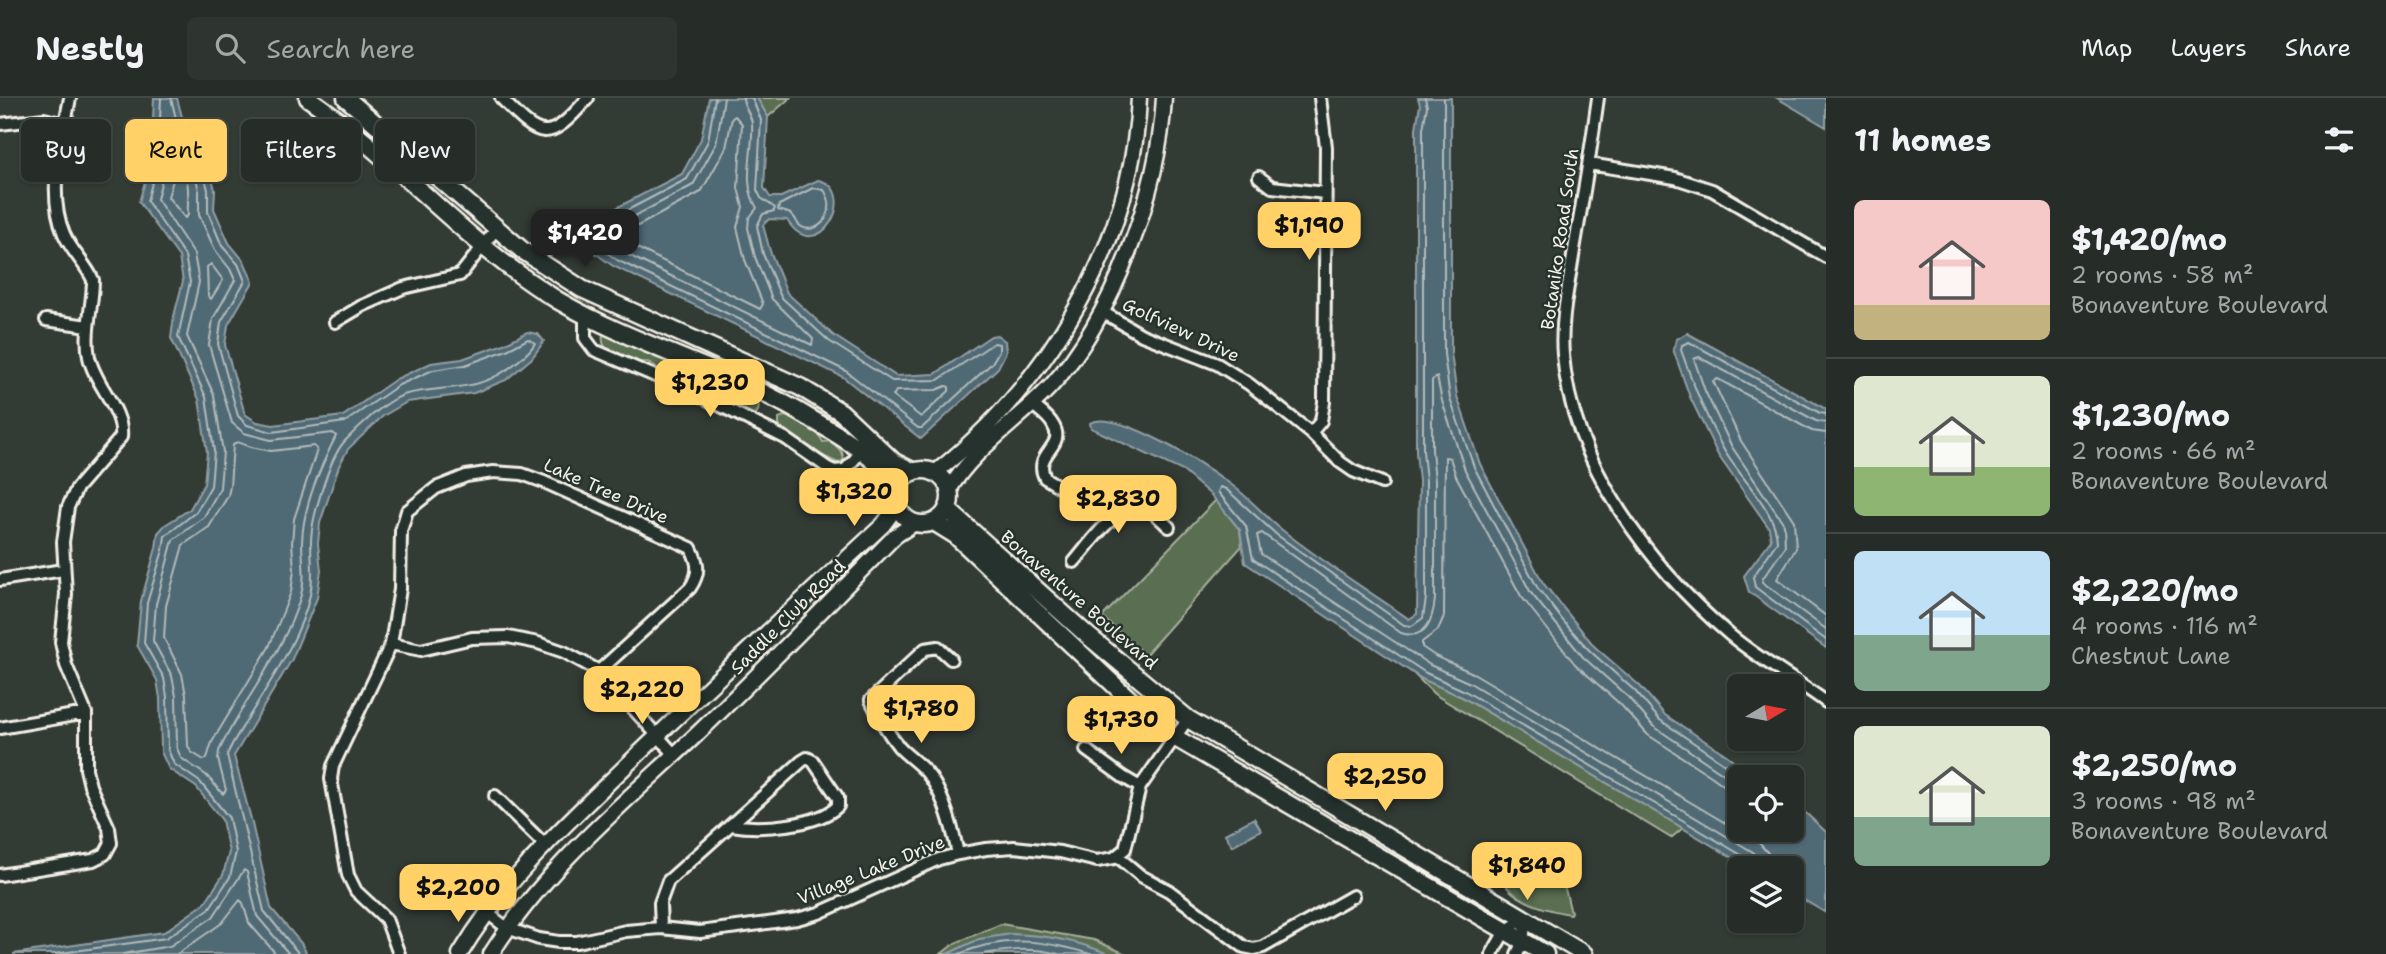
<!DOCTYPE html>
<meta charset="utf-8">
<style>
body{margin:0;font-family:"Shantell Sans",sans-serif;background:#2e3430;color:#f1f3f6;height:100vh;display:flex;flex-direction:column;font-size:26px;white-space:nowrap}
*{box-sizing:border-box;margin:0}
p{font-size:23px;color:#a4a7a8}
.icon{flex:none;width:38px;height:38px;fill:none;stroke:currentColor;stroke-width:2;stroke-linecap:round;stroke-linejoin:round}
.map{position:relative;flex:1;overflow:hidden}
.details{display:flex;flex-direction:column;background:#262c28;width:560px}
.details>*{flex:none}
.hud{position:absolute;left:21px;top:21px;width:665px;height:63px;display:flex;gap:14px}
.needle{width:46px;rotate:80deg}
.fabs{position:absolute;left:1727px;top:576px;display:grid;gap:14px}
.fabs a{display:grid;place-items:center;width:77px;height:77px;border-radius:10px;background:#262c28;box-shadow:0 2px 5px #0004,0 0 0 2px #424845;font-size:35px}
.price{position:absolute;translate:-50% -60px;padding:0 16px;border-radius:14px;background:#ffd166;color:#111;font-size:23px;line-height:46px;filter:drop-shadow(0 2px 4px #0008)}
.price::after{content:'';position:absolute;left:50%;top:42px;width:21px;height:16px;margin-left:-10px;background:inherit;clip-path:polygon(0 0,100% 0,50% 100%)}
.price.on{background:#222;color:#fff}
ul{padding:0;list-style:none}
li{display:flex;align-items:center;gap:21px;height:175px;padding:0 28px}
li+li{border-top:2px solid #424845}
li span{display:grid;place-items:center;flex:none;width:196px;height:140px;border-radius:10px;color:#555}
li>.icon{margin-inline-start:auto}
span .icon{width:84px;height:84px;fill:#fffc;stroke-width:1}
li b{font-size:30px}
h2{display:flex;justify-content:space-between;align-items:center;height:84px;padding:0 28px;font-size:30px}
.pill{padding:0 24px;border-radius:10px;background:#262c28;box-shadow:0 2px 5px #0004,0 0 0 2px #424845;font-size:24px;line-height:63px}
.pill.on{background:#ffd166;color:#111}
header{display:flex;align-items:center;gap:42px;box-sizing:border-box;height:98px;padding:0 35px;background:#262c28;border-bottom:2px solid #424845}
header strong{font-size:33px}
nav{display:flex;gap:38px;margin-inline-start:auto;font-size:24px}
.search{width:490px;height:63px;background:#2e3430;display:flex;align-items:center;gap:18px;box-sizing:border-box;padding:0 24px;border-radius:10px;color:#a4a7a8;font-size:26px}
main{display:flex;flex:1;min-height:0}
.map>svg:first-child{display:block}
.green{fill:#5a6e51;stroke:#a7b09c;stroke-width:2}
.water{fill:#506975;stroke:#929fa3;stroke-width:2}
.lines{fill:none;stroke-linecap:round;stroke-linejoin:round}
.shore{stroke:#b2bbba;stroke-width:2}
.minor-casing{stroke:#f4f1e8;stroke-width:16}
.tertiary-casing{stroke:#f4f1e8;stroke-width:19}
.secondary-casing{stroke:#f4f1e8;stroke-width:21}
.minor{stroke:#26332d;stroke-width:10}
.tertiary{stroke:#26332d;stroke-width:14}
.secondary{stroke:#26332d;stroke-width:16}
.labels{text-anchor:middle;stroke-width:5;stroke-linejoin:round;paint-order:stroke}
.street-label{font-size:18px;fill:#f4f1e8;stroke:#26332d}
</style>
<header>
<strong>Nestly</strong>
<div class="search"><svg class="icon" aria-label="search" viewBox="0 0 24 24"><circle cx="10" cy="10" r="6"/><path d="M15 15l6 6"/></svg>Search here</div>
<nav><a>Map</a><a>Layers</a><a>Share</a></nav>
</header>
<main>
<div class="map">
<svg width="1826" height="856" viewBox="0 0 1826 856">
<rect width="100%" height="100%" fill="#333b35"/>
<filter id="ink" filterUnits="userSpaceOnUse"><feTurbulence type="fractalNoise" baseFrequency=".0143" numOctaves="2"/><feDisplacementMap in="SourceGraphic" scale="14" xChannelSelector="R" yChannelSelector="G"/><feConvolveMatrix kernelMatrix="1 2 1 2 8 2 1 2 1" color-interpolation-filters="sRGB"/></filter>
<g filter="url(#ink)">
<path class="green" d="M 757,0 L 790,0 L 768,19 Z
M 607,236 L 612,238 L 617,243 L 671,263 L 673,271 L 681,273 L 683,278 L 677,280 L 672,277 L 670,272 L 663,275 C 658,272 655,267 650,265 C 648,264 641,264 639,264 C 624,262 599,255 603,237 Z
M 693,276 L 703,281 L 714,280 L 740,290 L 744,299 L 750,298 L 758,304 C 760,311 758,314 753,319 L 737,306 L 696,291 L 687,280 L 688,277 Z
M 784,318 C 800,322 816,329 823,344 L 831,343 L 842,354 L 844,362 L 838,365 L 804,349 L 792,338 L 783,335 L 779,327 L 779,320 Z
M 1216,402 L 1240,432 L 1242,448 L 1145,557 L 1102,519 Z
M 1414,576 L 1462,599 L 1683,730 L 1671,740 L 1434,596 Z
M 1551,774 C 1566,779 1566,799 1571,814 L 1570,816 C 1550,813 1521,805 1507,789 L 1509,780 L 1526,775 Z
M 1001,826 L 1094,842 L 1126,856 L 941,856 L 955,845 Z"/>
<path class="water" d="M 154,0 L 177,0 L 187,38 L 207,59 L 215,92 L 214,111 L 229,145 L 244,163 L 253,184 L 228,227 L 225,247 L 245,316 L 257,324 L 273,327 L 343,318 L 396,281 L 431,265 L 462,261 L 504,246 L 527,234 L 538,236 L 544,243 L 532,260 L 506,282 L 474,295 L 407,304 L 383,318 L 348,351 L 339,368 L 320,425 L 318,446 L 321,472 L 317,500 L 292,561 L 234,658 L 251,721 L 271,810 L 301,845 L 307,856 L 13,856 L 164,834 L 204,806 L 223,777 L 229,754 L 222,722 L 196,689 L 169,671 L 161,654 L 160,600 L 157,582 L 137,547 L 141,503 L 156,450 L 158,435 L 165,427 L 190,411 L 204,386 L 207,354 L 199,301 L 171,240 L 174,218 L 183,183 L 179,159 L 139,104 L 151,63 Z
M 709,0 L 757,0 L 768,19 L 764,90 L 770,99 L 781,99 L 818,82 C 862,91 818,172 787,122 L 769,121 L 763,127 L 770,153 L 787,195 L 833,237 L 896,278 L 935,276 L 991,238 L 997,237 L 1005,243 L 1006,254 L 998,270 L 921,341 L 843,279 L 613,168 L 595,155 L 584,139 L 593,122 L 682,76 L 701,41 Z
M 1418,0 L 1451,0 L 1451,255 L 1457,298 L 1480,366 L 1543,485 L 1595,549 L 1640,588 L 1665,617 L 1725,656 L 1756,679 L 1740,679 L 1740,732 L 1792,732 L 1792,707 L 1807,716 L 1826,734 L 1826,815 L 1792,795 L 1792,770 L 1750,770 L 1462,599 L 1422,581 L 1245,465 L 1240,432 L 1212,398 L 1183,373 L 1091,330 L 1090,325 C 1116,310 1206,368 1229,385 C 1248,398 1263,417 1281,431 C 1322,464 1366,491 1409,521 L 1417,516 L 1419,383 L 1416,354 L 1416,30 L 1420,7 Z
M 1777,0 L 1826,0 L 1826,29 Z
M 1687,235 L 1826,311 L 1826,550 L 1749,494 L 1744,478 L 1771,442 L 1769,430 L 1718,357 L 1690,299 L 1673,251 L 1677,241 Z
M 1254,720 L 1261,732 L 1232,748 L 1225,736 Z
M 1011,836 C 1045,837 1076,842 1108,856 L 947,856 L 979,841 Z"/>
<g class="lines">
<path class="shore" d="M 171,0 L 181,41 L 201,64 L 208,92 L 208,114 L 222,148 L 238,166 L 245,183 L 221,224 L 218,246 L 238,318 L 247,327 L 272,334 L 345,324 L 399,287 L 433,272 L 465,267 L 507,252 L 528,241 L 535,245 C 531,253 524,258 517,264 C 479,296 451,286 407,296 C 387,301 358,329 344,344 C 329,361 311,422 311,444 C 311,463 314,479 310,497 C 301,539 270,584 248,620 C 241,632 232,644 227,657 L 264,813 L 299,856
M 715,0 L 708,43 L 687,81 L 599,127 L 593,140 L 600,150 L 617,162 L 846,273 L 918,330 L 922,330 L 992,265 L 999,253 L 999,246 L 994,245 L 938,282 L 892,283 L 829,243 L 781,199 L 763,156 L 757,128 L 763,116 L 774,113 L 775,110 L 761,100 L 757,92 L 761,22 L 752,0
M 724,0 L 716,46 L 693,87 L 605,134 L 603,139 L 622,154 L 812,247 L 813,241 L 772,201 L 755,159 L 748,130 L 749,120 L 757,110 C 741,84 754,55 752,26 C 752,17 743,10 743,0
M 1425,0 L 1427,8 L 1423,31 L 1423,353 L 1426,383 L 1426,500 L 1423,520 L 1412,528 L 1404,527 L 1277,437 L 1226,391 L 1220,389 L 1218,394 L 1246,428 L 1253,461 L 1426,575 L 1465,593 L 1748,761 L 1752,770
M 1444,0 L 1444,256 L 1450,301 L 1474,369 L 1537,489 L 1564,524 L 1590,553 L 1635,593 L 1660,622 L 1744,679
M 735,18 L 742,26 L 738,90 L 743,109 L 737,129 L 745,162 L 763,206 L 760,211 L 627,145 L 621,140 L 623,136 L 701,94 L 726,50 L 732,20 Z
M 171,45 L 193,68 L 199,93 L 199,117 L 215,152 L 230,171 L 235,182 L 213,221 L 209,247 L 232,325 L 244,335 L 271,342 L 333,335 L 336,338 C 320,370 303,408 302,444 C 302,462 306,479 301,497 C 284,555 244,600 219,653 L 218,661 L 226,692 L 223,696 L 206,677 L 181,660 L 177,650 L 176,598 L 172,578 L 153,543 L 156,506 L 173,442 L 204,419 L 220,390 L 223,354 L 214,297 L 187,238 L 199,184 L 194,156 L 157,101 L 166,66 L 167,47 Z
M 179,69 C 192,80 187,102 188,117 L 185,120 L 168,99 L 176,72 Z
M 813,90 L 824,92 C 830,101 831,109 827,118 C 822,129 809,135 799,127 C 797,125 796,121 793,118 C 789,114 782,113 778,112 L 779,107 Z
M 211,166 L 223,182 L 211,201 L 208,198 L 207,169 Z
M 946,288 L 949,289 L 949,293 L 921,319 L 893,298 L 896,293 L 936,292 Z
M 1826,316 L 1820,315 L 1689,244 L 1682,247 L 1681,252 C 1693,286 1706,320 1724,352 C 1739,379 1778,414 1777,444 L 1753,479 L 1755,489 L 1826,542
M 1826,325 L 1816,323 L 1699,259 L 1694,261 L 1705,293 L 1732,349 L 1784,426 L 1785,449 L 1763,480 L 1762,484 L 1826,531
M 1826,335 L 1812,333 L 1718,281 L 1713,283 L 1741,343 L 1794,423 L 1796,450 L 1777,481 L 1826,518
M 237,344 L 251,349 L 271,353 L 314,348 L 317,352 L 294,421 L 292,445 L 294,472 L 291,494 L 269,549 L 212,644 L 207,660 L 204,662 L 191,654 L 188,648 L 186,597 L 182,576 L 164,540 L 166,508 L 183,447 L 209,429 L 228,398 L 230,388 L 233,347 Z
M 1740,687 L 1653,628 L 1628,599 L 1583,559 L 1531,495 L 1465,372 L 1442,303 L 1437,279 L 1432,282 L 1432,352 L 1435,383 L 1435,501 C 1433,520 1427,543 1401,535 L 1262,435 L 1257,437 L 1261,456 L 1430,567 L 1470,585 L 1753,754 L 1760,761 L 1761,770
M 1740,699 L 1711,678 L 1648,637 L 1621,607 L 1575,566 L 1521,498 L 1456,378 L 1450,360 L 1445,359 L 1444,518 L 1438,532 L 1422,544 L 1422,549 L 1435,558 L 1475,576 L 1759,745 L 1768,755 L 1772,770
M 54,856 L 166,840 L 209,811 L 230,779 L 236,754 L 229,720 L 200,684 L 174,666 L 168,652 L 167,599 L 164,580 L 144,545 L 147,505 L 163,452 L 165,438 L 196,414 L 211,388 L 214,353 L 206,299 L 178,239 L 190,184 L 185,158 L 147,103 L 158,64 L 161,0
M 123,856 L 170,848 L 213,819 L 244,772 L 247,774 L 257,818 L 289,856
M 177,856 L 222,825 L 240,802 L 243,805 L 249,825 L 276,856
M 959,856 C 1005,837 1044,842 1090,856
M 983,856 C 1007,852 1033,849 1058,856"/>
<g class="minor-casing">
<path id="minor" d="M 501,0 C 541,42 548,46 588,0
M 1598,0 C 1591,51 1583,101 1574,152 C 1569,186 1560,222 1563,257 C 1572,366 1650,469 1730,537 C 1760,562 1795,581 1826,604
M 0,26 L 44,21 L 65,26
M 305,55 L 330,15
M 1589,66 L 1675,80 L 1712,92 L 1826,159
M 1259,79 L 1272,89 L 1325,95
M 1101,213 L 1142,237 L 1217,266 L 1249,286 L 1311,335 L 1340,364 L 1353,373 L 1382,385
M 585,217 L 585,240 L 594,252 L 697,296 L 785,340 L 828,370 L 834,373 L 845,372 L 861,354
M 46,222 L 88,228
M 335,224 L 362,208 L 403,190 L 460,177 L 497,130
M 1033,307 C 1040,313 1049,319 1053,327 C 1067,349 1032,355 1045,380 L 1112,420
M 1311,335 L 1321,323 L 1324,304 L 1326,49 L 1320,0
M 1074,464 C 1090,446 1119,400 1147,411 C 1155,414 1162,423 1169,429
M 0,482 L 63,472
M 391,546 L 421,552 L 472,540 L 508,539 L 538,545 L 564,554 L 599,573 L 675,657
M 951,561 L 938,549 L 925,551 L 871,602 C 878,618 888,635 899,649 C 907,658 919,665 927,675 C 943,694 953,732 958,756
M 0,630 L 86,615
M 1086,652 L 1123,679 L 1140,689
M 495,698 L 545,747
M 1117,758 L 1141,778 L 1169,793 L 1244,849 L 1254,851 L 1263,849 L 1353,798
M 0,777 L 93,762 L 105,756 L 111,745 L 109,730 L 90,688 L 86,671 L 86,615 L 66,567 L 61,544 L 66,496 L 63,444 L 68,409 L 77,390 L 121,339 C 124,312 95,287 89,259 C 84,233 93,208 93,182 C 86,166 71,153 64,136 C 46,94 62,43 70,0
M 486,814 L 507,830 L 539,841 L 559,844 L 577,844 L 626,833 L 661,830 L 700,834 L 797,821 L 819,815 L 939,761 L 958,756 L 986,751 L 1014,749 L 1060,754 L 1097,763 L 1114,760 L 1125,751 L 1140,689 L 1188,621
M 661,830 L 660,805 L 668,783 L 802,663 L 807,660 L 813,663 L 838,700 L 838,708 C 818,728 760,732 732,727
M 399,856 L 386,821 L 356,793 L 348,777 L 331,681 L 333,668 L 391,546 L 400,491 L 401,433 L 407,413 L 436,390 L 466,378 L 493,374 L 522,376 L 544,384 L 691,450 C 699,466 700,475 690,490 L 599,573
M 1492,856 L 1505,833 L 1526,820 L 1523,843 L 1517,856"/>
</g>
<g class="tertiary-casing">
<path id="tertiary" d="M 935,375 C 1048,285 1133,146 1139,0
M 949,392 C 973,351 1017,324 1050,289 C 1113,221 1159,92 1164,0
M 460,856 C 504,782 567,725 628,666 C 712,585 798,506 883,427 L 898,407
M 491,856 C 544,771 622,707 695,638 C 763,573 828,506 895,438 L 915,425"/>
</g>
<g class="secondary-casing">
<path id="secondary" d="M 308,0 C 397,61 466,147 559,203 C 638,249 730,272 808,319 C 840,338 878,359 899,390
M 346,0 L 522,152 L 582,191 L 800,289 L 841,314 L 894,364 L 914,374
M896 399a27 27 0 1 1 54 0a27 27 0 1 1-54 0Z
M 947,411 L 1087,537 L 1188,621 L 1584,856
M 934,424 L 955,437 L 1158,628 L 1174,639 L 1545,856"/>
</g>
<use href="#minor" class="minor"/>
<use href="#tertiary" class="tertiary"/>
<use href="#secondary" class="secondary"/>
</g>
</g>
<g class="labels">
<g class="street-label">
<text transform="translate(1560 141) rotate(-82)" y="6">Botaniko Road South</text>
<text transform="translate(1181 232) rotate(25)" y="6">Golfview Drive</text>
<text transform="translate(606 393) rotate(24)" y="6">Lake Tree Drive</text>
<text transform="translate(1079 502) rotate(41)" y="6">Bonaventure Boulevard</text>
<text transform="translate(788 519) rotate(-45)" y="6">Saddle Club Road</text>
<text transform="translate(871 772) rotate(-22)" y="6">Village Lake Drive</text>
</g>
</g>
</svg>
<div class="fabs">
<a><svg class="needle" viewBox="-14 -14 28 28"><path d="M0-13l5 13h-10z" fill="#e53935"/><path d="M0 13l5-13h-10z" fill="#a4a7a8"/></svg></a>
<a><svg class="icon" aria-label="locate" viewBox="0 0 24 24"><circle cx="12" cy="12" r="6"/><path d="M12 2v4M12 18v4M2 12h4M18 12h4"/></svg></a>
<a><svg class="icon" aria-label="layers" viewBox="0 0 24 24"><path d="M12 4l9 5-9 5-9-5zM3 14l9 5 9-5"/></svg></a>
</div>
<b class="price" style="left:1309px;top:164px">$1,190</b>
<b class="price on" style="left:585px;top:171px">$1,420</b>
<b class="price" style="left:710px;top:321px">$1,230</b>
<b class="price" style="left:854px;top:430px">$1,320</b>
<b class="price" style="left:1118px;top:437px">$2,830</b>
<b class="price" style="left:642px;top:628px">$2,220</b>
<b class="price" style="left:921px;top:647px">$1,780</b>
<b class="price" style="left:1121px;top:658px">$1,730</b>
<b class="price" style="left:1385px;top:715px">$2,250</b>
<b class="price" style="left:1527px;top:804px">$1,840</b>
<b class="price" style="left:458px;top:826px">$2,200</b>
<div class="hud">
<a class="pill">Buy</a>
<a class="pill on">Rent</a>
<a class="pill">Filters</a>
<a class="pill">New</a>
</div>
</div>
<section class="details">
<h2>11 homes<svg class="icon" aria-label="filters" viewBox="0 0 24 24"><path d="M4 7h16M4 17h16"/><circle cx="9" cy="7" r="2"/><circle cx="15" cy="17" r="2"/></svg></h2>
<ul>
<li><span style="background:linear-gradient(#f6c9c9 75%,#c2b280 0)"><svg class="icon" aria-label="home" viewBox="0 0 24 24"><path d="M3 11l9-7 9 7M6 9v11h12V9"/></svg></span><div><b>$1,420/mo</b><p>2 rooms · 58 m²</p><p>Bonaventure Boulevard</p></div></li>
<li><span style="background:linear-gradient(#dfe7d0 65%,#8fb573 0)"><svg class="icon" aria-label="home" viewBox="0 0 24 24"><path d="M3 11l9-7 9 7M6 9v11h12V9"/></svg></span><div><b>$1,230/mo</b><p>2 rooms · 66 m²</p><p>Bonaventure Boulevard</p></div></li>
<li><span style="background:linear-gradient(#bfe0f5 60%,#7fa58c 0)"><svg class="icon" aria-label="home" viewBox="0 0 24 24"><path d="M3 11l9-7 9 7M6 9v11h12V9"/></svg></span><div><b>$2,220/mo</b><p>4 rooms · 116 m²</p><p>Chestnut Lane</p></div></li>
<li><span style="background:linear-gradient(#dfe7d0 65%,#7fa58c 0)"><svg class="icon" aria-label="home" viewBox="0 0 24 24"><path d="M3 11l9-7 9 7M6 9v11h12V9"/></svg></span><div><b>$2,250/mo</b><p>3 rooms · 98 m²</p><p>Bonaventure Boulevard</p></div></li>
</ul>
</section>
</main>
